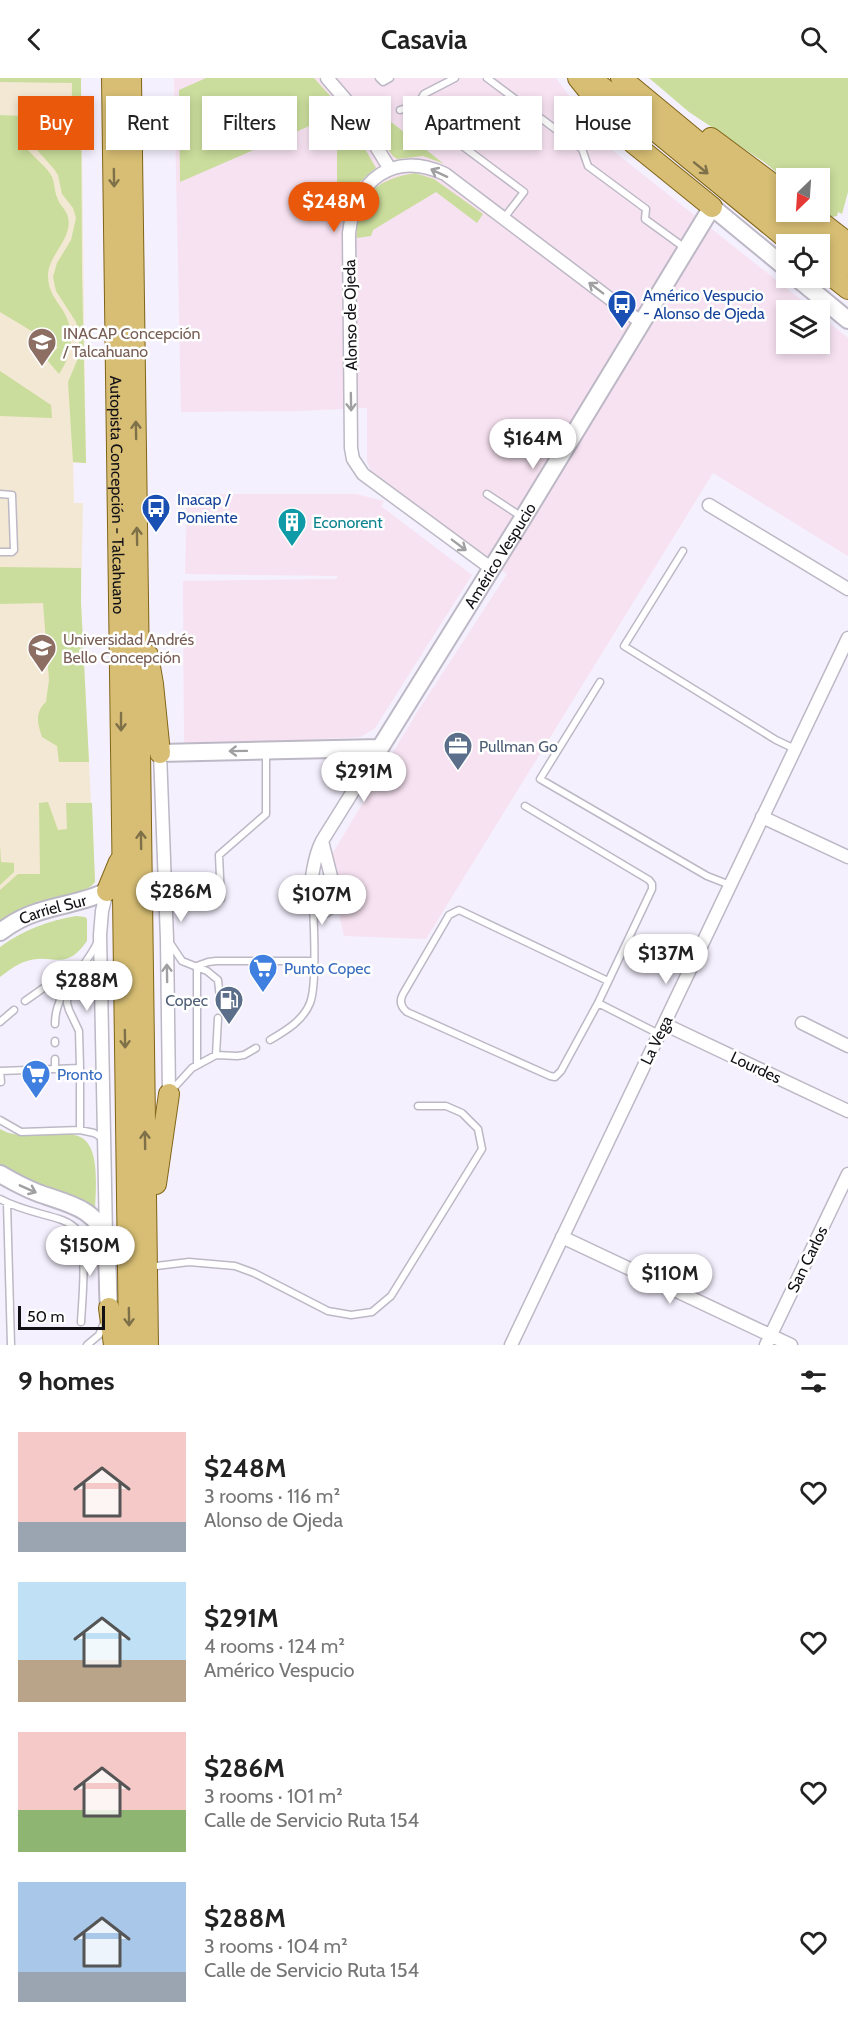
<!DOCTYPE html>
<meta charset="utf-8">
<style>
body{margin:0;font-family:Cabin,sans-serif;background:#f2f2f2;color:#222;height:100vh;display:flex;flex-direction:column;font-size:22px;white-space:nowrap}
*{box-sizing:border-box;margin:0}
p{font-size:20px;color:#767676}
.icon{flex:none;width:33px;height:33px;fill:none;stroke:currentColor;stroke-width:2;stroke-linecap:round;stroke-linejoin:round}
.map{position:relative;height:1267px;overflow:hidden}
.drawer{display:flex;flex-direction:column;background:#fff;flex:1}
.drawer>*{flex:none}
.guide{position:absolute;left:18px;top:18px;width:813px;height:54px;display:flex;gap:12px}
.needle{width:39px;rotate:205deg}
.fabs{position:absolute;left:776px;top:90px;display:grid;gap:12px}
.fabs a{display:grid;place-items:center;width:54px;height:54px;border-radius:0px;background:#fff;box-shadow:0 3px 9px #0003;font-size:30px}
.scale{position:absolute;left:18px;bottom:15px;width:87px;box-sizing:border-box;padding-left:6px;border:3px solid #121015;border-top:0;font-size:16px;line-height:21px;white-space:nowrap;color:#121015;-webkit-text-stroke:4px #fff;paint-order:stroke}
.price{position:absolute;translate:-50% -51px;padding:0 14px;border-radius:21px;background:#fff;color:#222;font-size:20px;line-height:39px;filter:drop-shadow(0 2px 3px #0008)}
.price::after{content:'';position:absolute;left:50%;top:36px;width:18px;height:14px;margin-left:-9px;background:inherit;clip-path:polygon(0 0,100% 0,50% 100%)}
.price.current{background:#ea580c;color:#fff}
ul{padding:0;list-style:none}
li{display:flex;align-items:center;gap:18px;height:150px;padding:0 18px}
li span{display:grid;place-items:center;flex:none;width:168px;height:120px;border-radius:0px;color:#555}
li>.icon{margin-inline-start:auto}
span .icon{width:72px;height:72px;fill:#fffc;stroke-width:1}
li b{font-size:26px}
h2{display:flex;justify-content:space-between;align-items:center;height:72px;padding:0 18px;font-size:26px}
.tag{padding:0 21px;border-radius:0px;background:#fff;box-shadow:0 3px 9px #0003;font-size:21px;line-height:54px}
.tag.current{background:#ea580c;color:#fff}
header{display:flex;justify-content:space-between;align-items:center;height:78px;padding:0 18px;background:#fff;font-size:27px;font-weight:600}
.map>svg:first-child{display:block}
.industrial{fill:#f7e2f1}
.education{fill:#f3e8d3}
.green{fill:#cadd9c}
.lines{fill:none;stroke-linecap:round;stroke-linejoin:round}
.service-casing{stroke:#bdb8c5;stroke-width:9}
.minor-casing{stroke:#bdb8c5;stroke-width:15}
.tertiary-casing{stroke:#bdb8c5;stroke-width:20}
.primary-casing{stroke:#806517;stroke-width:22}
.service{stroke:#fff;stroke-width:6}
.minor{stroke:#fff;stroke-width:12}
.tertiary{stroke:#fff;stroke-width:16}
.primary{stroke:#d7be74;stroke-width:20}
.oneway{stroke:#7e7049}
.oneway2{stroke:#a09fa1}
.labels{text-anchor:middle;stroke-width:5;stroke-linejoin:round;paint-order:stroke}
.transit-label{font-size:16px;fill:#164399;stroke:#fff;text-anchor:start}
.street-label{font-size:16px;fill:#121015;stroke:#fff}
.education-label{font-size:16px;fill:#785e54;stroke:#fff;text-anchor:start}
.culture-label{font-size:16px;fill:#0d838f;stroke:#fff;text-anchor:start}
.service-label{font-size:16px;fill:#4e5e75;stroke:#fff;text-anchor:start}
.shop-label{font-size:16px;fill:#366cbe;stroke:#fff;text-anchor:start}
</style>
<header><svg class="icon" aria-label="back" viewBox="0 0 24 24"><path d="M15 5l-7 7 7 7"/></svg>Casavia<svg class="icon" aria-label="search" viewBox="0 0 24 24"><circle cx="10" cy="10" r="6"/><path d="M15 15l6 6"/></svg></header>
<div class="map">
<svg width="848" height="1267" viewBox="0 0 848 1267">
<rect width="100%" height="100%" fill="#f5f0fe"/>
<path class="industrial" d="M 174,0 L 556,0 L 602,64 L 814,232 L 786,232 L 786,266 L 819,266 L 819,237 L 848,260 L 848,478 L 713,395 L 426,861 L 344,858 L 328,783 L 416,636 L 507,496 L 375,403 L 367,383 L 367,330 L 299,333 L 181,334 Z
M 187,416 L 356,416 L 384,423 L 381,428 L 472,497 L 375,650 L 361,659 L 184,669 L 183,503 L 336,501 L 338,498 L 185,496 Z"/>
<path class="education" d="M 0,4 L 81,4 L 86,385 L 73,385 L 74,425 L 83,425 L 81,525 L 95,804 L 87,811 L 29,828 L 10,836 L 0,843 Z"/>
<path class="green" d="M 0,0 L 81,0 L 82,194 L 86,385 L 73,384 L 68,304 L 79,278 L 79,260 L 76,244 L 56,213 L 53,199 L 57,185 L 71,162 L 76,140 L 73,130 L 62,116 L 58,97 L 54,91 L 29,63 L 33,53 L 43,52 L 43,66 L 71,68 L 72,5 L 0,4 Z
M 206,0 L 314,0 L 343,32 L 376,90 C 362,101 351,111 344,129 L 337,128 L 337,36 L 180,104 L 179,12 Z
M 649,0 L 848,0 L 848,114 L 842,136 L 838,134 L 837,138 L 832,139 L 819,129 L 819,100 L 786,102 L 764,84 L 689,34 Z
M 0,37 L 22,38 C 33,52 25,49 21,62 C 28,76 43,84 51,97 C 55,104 54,112 57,119 C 59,127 66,131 68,139 C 73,162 48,176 48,198 C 48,212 55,221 62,231 C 76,253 73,275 59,296 L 47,282 L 58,269 L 0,234 Z
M 390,43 L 444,86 L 423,78 L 397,81 L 393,78 L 380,61 L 381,55 Z
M 415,95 L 434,101 L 483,136 L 477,145 L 436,114 L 373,152 L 371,158 L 357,160 C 353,119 377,101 415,95 Z
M 0,293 L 51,327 L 52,340 L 0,338 Z
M 0,489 L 81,490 L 81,525 L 89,684 L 59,684 L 57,668 L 42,659 C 37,645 35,634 46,624 L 49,602 L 43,525 L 0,526 Z
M 48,724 L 58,752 L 67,751 L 66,725 L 92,725 L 95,804 C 86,817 53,819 38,824 C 24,829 12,835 0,843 L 0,812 L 18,796 L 40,796 L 39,725 Z
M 0,767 L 1,784 L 14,785 L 14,794 L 0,807 Z
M 76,838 L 85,839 L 87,841 L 87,863 C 64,896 52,873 24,884 C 15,887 7,894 0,899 L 0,869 C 23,852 48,843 76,838 Z
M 0,1051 C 12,1058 23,1057 36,1057 C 49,1056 65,1053 78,1058 C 102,1066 95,1114 95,1135 L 0,1089 Z"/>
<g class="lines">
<g class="service-casing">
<path id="service" d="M 379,0 L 383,4 L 390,0
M 455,0 L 424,16 L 418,26 C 424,36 435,40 441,52 L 524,114 L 504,140
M 487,0 L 582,71 L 588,88 L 646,131 L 645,141 L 685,170
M 400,32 L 418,26
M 0,416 L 12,417 L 14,472 L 12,474 L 0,474
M 487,416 L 522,439
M 683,473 L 624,568 L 776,662 L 795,671
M 600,604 L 540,701 L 707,798 L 730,807
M 525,728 L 649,802 L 652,806 L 652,811 L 598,925 L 561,993 L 555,999 L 550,998 L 407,934 C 401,929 399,923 403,916 L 449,837 L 459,832 L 608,903
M 221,821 L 219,777 L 266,736 L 266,673
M 170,865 L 182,883 L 207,893 L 218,902 L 220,920
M 197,888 L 208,884 L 216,883 L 313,883
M 197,888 L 197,987
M 68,910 L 67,925 L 69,932 L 79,953 L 80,990
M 25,923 L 52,904 L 78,890
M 598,925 L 659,956
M 0,944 L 14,932
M 55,946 C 55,911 85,893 98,863
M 270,962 C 285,953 303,943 310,925 C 317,908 314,848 313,828
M 55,965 L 55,963
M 216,977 L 218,940
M 55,981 L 55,991 L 80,990 L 80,1052
M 0,993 L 55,991
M 0,993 L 1,1004
M 171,1013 L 192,990 L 216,977 L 237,978 L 244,977 L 256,970
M 0,1042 L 21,1054 L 80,1052 L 94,1055 L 104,1061
M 0,1121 C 20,1132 41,1135 62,1142 C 67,1144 73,1147 77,1152 C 88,1167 82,1224 81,1244
M 7,1125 L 11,1267
M 148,1189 L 189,1184 L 235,1188 L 254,1195 L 328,1233 L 351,1237 L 372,1234 L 391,1218 L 482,1071 L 478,1051 L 462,1035 L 446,1028 L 418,1028
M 87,1267 L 99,1257 L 104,1245"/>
</g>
<g class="minor-casing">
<path id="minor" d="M 327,0 L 351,28 L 390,91
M 709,427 L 848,511
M 492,491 L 363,396 L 353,381 L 351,370 L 349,155 C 355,102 393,72 445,96 L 642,245
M 160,675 L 167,861 L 169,1016
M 762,739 L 848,779
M 322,763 L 336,818 L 333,828 L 325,833 L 320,832 C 316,829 313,826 312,821 C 309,806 315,776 322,763 L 380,670
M 802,945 L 848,968
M 664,946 L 848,1033
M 106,1158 L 100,857 L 102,833 L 107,813
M 562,1159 L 791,1267
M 511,1267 L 848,560
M 766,1267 L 848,1096"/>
</g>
<g class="tertiary-casing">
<g id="tertiary">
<path d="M 797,200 L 848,242"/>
<path id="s1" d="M 160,675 L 380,670 L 523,440 L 712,129 L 786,190"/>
<path id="s2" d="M 0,854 C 12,845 25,838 38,834 C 61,826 86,824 107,813"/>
<path d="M 0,1096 C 12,1103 25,1110 38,1115 C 65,1125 100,1130 105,1164 C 109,1185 107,1209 109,1230"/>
</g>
</g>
<g class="primary-casing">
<g id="primary">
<path id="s3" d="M 112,0 L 129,1267"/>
<path d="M 131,0 L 148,1267"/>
<path d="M 578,0 L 616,47 L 633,65 L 712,129"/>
<path d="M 591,0 L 793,166"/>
<path d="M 621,0 L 848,188"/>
<path d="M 711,60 L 786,116"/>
<path d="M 808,134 L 848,165"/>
<path d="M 819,188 L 848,211"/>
<path d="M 148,577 L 153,606 L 160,675"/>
<path d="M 107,813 L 119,784"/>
<path d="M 156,1106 L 169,1016"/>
<path d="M 109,1230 L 114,1267"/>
</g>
</g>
<use href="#service" class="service"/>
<use href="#minor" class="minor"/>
<use href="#tertiary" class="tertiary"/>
<use href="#primary" class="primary"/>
</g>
<defs><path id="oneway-shaft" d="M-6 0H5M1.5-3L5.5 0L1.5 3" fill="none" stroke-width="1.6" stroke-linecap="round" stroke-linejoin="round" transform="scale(1.5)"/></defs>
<g class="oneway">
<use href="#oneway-shaft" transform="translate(701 90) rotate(39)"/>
<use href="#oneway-shaft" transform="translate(114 100) rotate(89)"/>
<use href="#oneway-shaft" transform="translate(136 352) rotate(-91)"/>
<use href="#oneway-shaft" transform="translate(137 458) rotate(-91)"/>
<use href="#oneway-shaft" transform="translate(121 644) rotate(90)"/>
<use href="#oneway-shaft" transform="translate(141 762) rotate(-91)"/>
<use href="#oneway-shaft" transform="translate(125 961) rotate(89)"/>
<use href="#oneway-shaft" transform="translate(145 1062) rotate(-91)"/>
<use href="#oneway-shaft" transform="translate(129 1239) rotate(89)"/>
</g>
<g class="oneway2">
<use href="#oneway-shaft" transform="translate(439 95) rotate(-155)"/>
<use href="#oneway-shaft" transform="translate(596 210) rotate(-143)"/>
<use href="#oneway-shaft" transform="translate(351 324) rotate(89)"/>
<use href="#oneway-shaft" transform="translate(459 467) rotate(37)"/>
<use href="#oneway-shaft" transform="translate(238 673) rotate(179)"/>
<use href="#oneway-shaft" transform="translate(167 895) rotate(-91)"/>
<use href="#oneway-shaft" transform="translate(28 1111) rotate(24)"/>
</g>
<defs>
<g id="bus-pin" transform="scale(1.5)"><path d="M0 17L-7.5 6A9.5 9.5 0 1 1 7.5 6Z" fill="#1a4fb4" stroke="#fff"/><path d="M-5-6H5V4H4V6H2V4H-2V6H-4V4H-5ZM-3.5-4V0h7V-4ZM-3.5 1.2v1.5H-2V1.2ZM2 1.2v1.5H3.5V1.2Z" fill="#fff"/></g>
<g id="university-pin" transform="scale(1.5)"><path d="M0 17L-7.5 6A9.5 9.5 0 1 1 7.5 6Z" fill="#8d6e63" stroke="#fff"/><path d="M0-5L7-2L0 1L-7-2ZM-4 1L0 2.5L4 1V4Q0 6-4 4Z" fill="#fff"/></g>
<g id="building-pin" transform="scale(1.5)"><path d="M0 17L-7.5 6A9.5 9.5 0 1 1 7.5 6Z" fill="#0f9aa8" stroke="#fff"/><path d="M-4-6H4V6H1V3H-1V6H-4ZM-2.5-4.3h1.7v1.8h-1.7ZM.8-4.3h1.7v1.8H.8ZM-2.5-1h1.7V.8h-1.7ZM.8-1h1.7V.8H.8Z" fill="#fff"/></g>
<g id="office-pin" transform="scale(1.5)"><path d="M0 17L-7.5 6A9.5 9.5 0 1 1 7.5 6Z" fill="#5c6f8a" stroke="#fff"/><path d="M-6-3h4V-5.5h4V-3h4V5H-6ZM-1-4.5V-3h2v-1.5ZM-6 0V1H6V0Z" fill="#fff"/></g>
<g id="supermarket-pin" transform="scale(1.5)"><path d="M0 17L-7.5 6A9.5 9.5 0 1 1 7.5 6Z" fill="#3f7fe0" stroke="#fff"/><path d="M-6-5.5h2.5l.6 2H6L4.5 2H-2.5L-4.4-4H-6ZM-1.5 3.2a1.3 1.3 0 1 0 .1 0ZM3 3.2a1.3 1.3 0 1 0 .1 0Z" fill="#fff"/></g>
<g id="fuel-pin" transform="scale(1.5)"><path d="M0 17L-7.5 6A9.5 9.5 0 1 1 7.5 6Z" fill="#5c6f8a" stroke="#fff"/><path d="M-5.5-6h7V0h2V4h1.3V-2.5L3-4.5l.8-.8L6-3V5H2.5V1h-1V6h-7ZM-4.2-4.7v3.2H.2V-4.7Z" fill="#fff"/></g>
</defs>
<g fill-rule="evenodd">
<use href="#bus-pin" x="622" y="226"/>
<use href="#university-pin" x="42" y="264"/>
<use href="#bus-pin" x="156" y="430"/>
<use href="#building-pin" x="292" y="444"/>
<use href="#university-pin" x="42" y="570"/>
<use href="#office-pin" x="458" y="668"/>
<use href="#supermarket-pin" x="263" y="890"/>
<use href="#fuel-pin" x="229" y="922"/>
<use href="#supermarket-pin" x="36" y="996"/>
</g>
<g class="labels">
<g class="transit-label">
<text x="643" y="223">Américo Vespucio<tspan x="643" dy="18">- Alonso de Ojeda</tspan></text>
<text x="177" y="427">Inacap /<tspan x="177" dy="18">Poniente</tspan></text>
</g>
<g class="street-label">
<text transform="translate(350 237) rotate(-91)" y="6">Alonso de Ojeda</text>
<text dy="6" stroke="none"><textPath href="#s3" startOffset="417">Autopista Concepción - Talcahuano</textPath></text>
<text dy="6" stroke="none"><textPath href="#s1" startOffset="447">Américo Vespucio</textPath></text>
<text dy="6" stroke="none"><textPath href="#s2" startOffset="58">Carriel Sur</textPath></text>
<text transform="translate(656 962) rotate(-64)" y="6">La Vega</text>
<text transform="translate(756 989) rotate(25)" y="6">Lourdes</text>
<text transform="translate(807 1181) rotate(-64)" y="6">San Carlos</text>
</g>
<g class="education-label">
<text x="63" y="261">INACAP Concepción<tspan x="63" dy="18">/ Talcahuano</tspan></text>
<text x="63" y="567">Universidad Andrés<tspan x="63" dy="18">Bello Concepción</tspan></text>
</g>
<g class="culture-label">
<text x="313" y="450">Econorent</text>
</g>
<g class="service-label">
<text x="479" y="674">Pullman Go</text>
<text x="208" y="928" text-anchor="end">Copec</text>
</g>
<g class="shop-label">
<text x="284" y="896">Punto Copec</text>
<text x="57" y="1002">Pronto</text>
</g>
</g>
</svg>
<div class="fabs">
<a><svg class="needle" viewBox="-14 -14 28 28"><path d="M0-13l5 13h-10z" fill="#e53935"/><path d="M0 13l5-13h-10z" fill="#767676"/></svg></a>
<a><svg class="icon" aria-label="locate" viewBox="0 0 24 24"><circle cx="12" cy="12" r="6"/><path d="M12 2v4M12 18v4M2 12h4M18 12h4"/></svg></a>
<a><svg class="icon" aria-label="layers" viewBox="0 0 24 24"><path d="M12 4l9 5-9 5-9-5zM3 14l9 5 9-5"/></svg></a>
</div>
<div class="scale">50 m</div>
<b class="price current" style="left:334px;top:155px">$248M</b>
<b class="price" style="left:533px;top:392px">$164M</b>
<b class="price" style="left:364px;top:725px">$291M</b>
<b class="price" style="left:181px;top:845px">$286M</b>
<b class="price" style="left:322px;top:848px">$107M</b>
<b class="price" style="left:666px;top:907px">$137M</b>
<b class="price" style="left:87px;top:934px">$288M</b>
<b class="price" style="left:90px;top:1199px">$150M</b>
<b class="price" style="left:670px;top:1227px">$110M</b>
<div class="guide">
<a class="tag current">Buy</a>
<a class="tag">Rent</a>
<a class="tag">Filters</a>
<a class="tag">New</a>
<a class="tag">Apartment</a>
<a class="tag">House</a>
</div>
</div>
<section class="drawer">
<h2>9 homes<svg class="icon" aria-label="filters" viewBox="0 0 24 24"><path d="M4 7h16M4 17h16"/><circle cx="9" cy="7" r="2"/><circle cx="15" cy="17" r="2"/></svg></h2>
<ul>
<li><span style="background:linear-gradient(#f6c9c9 75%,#9aa5b1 0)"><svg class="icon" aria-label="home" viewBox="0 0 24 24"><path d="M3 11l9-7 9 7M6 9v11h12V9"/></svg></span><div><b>$248M</b><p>3 rooms · 116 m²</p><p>Alonso de Ojeda</p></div><svg class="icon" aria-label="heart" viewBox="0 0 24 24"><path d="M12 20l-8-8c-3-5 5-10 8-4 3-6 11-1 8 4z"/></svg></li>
<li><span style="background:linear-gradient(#bfe0f5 65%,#b9a48a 0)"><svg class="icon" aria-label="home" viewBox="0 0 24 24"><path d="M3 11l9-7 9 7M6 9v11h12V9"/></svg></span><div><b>$291M</b><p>4 rooms · 124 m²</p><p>Américo Vespucio</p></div><svg class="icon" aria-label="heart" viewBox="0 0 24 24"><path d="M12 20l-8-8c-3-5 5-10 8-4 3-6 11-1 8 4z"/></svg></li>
<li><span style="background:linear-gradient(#f6c9c9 65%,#8fb573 0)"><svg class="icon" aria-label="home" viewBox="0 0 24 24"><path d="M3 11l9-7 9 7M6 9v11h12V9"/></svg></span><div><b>$286M</b><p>3 rooms · 101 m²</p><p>Calle de Servicio Ruta 154</p></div><svg class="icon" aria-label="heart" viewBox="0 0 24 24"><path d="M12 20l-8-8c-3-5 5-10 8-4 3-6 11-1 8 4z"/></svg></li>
<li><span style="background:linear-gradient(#a9c7e8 75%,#9aa5b1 0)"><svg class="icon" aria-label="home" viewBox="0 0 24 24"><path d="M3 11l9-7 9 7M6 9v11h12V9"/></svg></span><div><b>$288M</b><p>3 rooms · 104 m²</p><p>Calle de Servicio Ruta 154</p></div><svg class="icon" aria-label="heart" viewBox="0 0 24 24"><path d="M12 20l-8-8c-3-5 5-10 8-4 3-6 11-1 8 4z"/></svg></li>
</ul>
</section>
